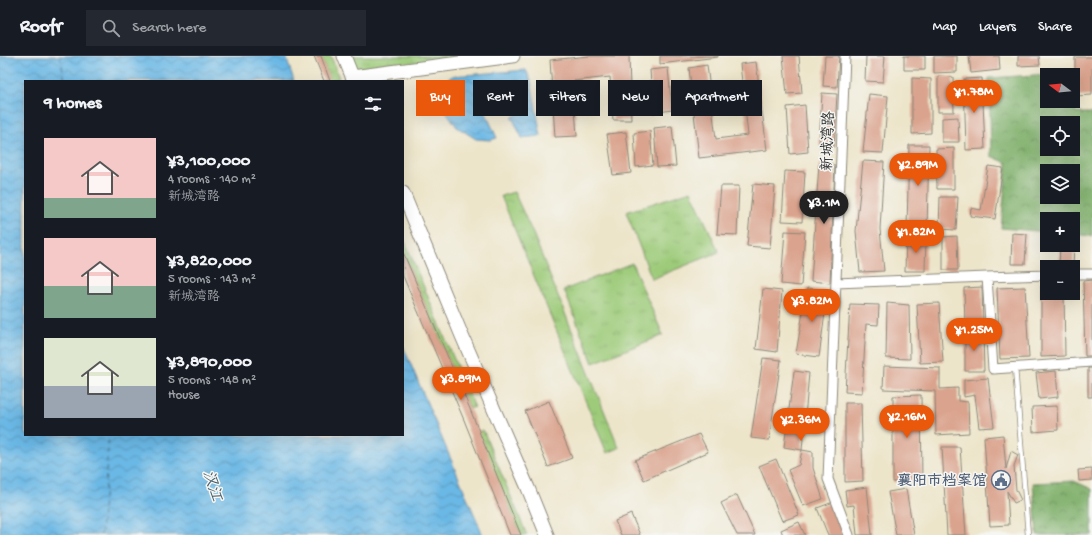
<!DOCTYPE html>
<meta charset="utf-8">
<style>
body{margin:0;font-family:"Gochi Hand","LXGW WenKai TC",sans-serif;background:#242831;color:#f1f3f6;height:100vh;display:flex;flex-direction:column;font-size:15px;white-space:nowrap}
*{box-sizing:border-box;margin:0}
p{font-size:13px;color:#9ea1a6}
.icon{flex:none;width:22px;height:22px;fill:none;stroke:currentColor;stroke-width:2;stroke-linecap:round;stroke-linejoin:round}
.map{position:relative;flex:1;overflow:hidden}
.side{position:absolute;left:24px;top:24px;width:380px;height:356px;display:flex;flex-direction:column;background:#171b24;border-radius:0px;box-shadow:0 4px 16px #0002}
.side>*{flex:none}
.banner{position:absolute;left:416px;top:24px;width:380px;height:36px;display:flex;gap:8px}
.needle{width:26px;rotate:286deg}
.controls{position:absolute;left:1040px;top:12px;display:grid;gap:8px}
.controls a{display:grid;place-items:center;width:40px;height:40px;border-radius:0px;background:#171b24;box-shadow:0 4px 16px #0002;font-size:20px}
.price{position:absolute;translate:-50% -34px;padding:0 9px;border-radius:14px;background:#ea580c;color:#fff;font-size:13px;line-height:26px;filter:drop-shadow(0 1px 2px #0008)}
.price::after{content:'';position:absolute;left:50%;top:24px;width:12px;height:9px;margin-left:-6px;background:inherit;clip-path:polygon(0 0,100% 0,50% 100%)}
.price.selected{background:#222;color:#fff}
ul{padding:0;list-style:none}
li{display:flex;align-items:center;gap:12px;height:100px;padding:0 20px}
li span{display:grid;place-items:center;flex:none;width:112px;height:80px;border-radius:0px;color:#555}
li>.icon{margin-inline-start:auto}
span .icon{width:48px;height:48px;fill:#fffc;stroke-width:1}
li b{font-size:17px}
h2{display:flex;justify-content:space-between;align-items:center;height:48px;padding:0 20px;font-size:17px}
.tag{padding:0 14px;border-radius:0px;background:#171b24;box-shadow:0 4px 16px #0002;font-size:14px;line-height:36px}
.tag.selected{background:#ea580c;color:#fff}
header{display:flex;align-items:center;gap:24px;box-sizing:border-box;height:56px;padding:0 20px;background:#171b24;border-bottom:1px solid #363941}
header strong{font-size:19px}
nav{display:flex;gap:22px;margin-inline-start:auto;font-size:14px}
.search{width:280px;height:36px;background:#242831;display:flex;align-items:center;gap:10px;box-sizing:border-box;padding:0 14px;border-radius:0px;color:#9ea1a6;font-size:15px}
.map>svg:first-child{display:block}
.forest{fill:url(#forest-crowns);stroke:#546d4a;fill-rule:evenodd}
.park{fill:url(#park-tufts);stroke:#647b52}
.water{fill:url(#water-waves);stroke:#4b7288}
.lines{fill:none;stroke-linecap:round;stroke-linejoin:round}
.ferry{stroke:#415c6c;stroke-width:1;stroke-dasharray:5 4;stroke-linecap:butt}
.building{fill:#daa38d}
.lane-casing{stroke:#8c887a;stroke-width:6}
.street-casing{stroke:#8c887a;stroke-width:11}
.secondary-casing{stroke:#8c887a;stroke-width:15}
.lane{stroke:#fff;stroke-width:4.5}
.street{stroke:#fff;stroke-width:9}
.secondary{stroke:#fff;stroke-width:13}
.labels{text-anchor:middle;stroke-width:3;stroke-linejoin:round;paint-order:stroke}
.street-label{font-size:15px;fill:#2b2b2b;stroke:#f6f6f2}
.service-label{font-size:15px;font-weight:bold;fill:#4e5e75;stroke:#f6f6f2;text-anchor:end}
.water-label{font-size:16px;font-style:italic;fill:#415c6c;stroke:#f6f6f2}
</style>
<header>
<strong>Roofr</strong>
<div class="search"><svg class="icon" aria-label="search" viewBox="0 0 24 24"><circle cx="10" cy="10" r="6"/><path d="M15 15l6 6"/></svg>Search here</div>
<nav><a>Map</a><a>Layers</a><a>Share</a></nav>
</header>
<div class="map">
<svg width="1092" height="479" viewBox="0 0 1092 479">
<defs>
<pattern id="forest-crowns" width="20" height="18" patternUnits="userSpaceOnUse"><rect width="20" height="18" fill="#7eaf69"/><path d="M2 6a3 3 0 1 1 6 0M12 15a3 3 0 1 1 6 0" fill="none" stroke="#678f57"/></pattern>
<pattern id="park-tufts" width="24" height="20" patternUnits="userSpaceOnUse"><rect width="24" height="20" fill="#9dcb79"/><path d="M3 7l-1-3M5 7V3M7 7l1-3M15 17l-1-3M17 17v-4M19 17l1-3" fill="none" stroke="#87ae69"/></pattern>
<pattern id="water-waves" width="16" height="10" patternUnits="userSpaceOnUse"><rect width="16" height="10" fill="#6bb8e5"/><path d="M0 5q4-4 8 0t8 0" fill="none" stroke="#5896ba"/></pattern>
</defs>
<rect width="100%" height="100%" fill="#f6f6f2"/>
<filter id="ink" filterUnits="userSpaceOnUse"><feTurbulence type="fractalNoise" baseFrequency=".025" numOctaves="2"/><feDisplacementMap in="SourceGraphic" scale="8" xChannelSelector="R" yChannelSelector="G"/><feConvolveMatrix kernelMatrix="1 2 1 2 8 2 1 2 1" color-interpolation-filters="sRGB"/></filter>
<filter id="wash" filterUnits="userSpaceOnUse"><feTurbulence type="fractalNoise" baseFrequency=".012" numOctaves="4" result="noise"/><feDisplacementMap in="SourceGraphic" scale="16" xChannelSelector="R" yChannelSelector="G"/><feGaussianBlur stdDeviation="0.9" result="paint"/><feColorMatrix in="noise" values="0 0 0 0 0 0 0 0 0 0 0 0 0 0 0 0 0 1.4 0 .05"/><feComposite in="paint" operator="in"/></filter>
<g filter="url(#wash)">
<rect width="100%" height="100%" fill="#ede5ca"/>
<path class="forest" d="M 1063,17 L 1064,19 L 1047,19 L 1047,45 L 1072,45 L 1076,57 L 1092,57 L 1092,180 L 1073,178 L 1073,163 L 1047,163 L 1047,176 L 1001,172 L 1007,107 L 991,100 L 989,22 ZM 1047,67 L 1073,67 L 1073,93 L 1047,93 ZM 1047,115 L 1073,115 L 1073,141 L 1047,141 Z
M 1074,425 L 1092,433 L 1092,479 L 1037,479 L 1033,427 Z"/>
<path class="park" d="M 321,0 L 331,0 L 339,22 L 330,25 Z
M 344,0 L 497,0 L 352,21 Z
M 691,135 L 719,196 L 652,223 L 626,156 Z
M 514,136 L 534,180 L 619,392 L 607,397 L 501,140 Z
M 403,181 L 474,351 L 470,353 L 403,196 Z
M 632,207 L 663,279 L 593,307 L 564,234 Z
M 483,374 L 527,479 L 521,479 L 478,376 Z"/>
<path class="water" d="M 0,0 L 286,0 L 294,25 L 25,25 L 25,379 L 403,379 L 403,290 L 483,479 L 0,479 Z
M 526,14 L 531,25 L 541,80 L 522,82 L 512,61 L 523,56 L 515,40 L 484,53 L 497,82 L 490,84 L 476,83 L 457,71 L 441,48 L 441,29 L 452,20 Z"/>
<g class="lines">
<path class="ferry" d="M 60,0 L 65,25
M 101,479 L 109,379"/>
</g>
<g id="blocks">
<path class="building" d="M 314,0 L 321,0 L 330,25 L 324,25 Z
M 589,0 L 629,0 L 631,64 L 613,64 L 610,21 L 573,25 L 577,80 L 555,81 L 550,4 Z
M 660,0 L 718,0 L 718,1 L 660,8 Z
M 783,0 L 799,0 L 802,37 L 787,38 Z
M 825,0 L 839,0 L 837,31 L 823,30 Z
M 866,0 L 885,0 L 883,26 L 865,25 Z
M 904,0 L 925,0 L 925,14 L 904,14 Z
M 934,0 L 957,0 L 957,16 L 934,17 Z
M 969,0 L 999,0 L 1000,14 L 971,17 Z
M 1018,0 L 1039,0 L 1040,9 L 1018,10 Z
M 1075,1 L 1092,1 L 1092,39 L 1075,40 Z
M 756,6 L 767,94 L 699,102 L 689,12 L 707,9 L 716,83 L 748,79 L 740,8 Z
M 668,12 L 672,54 L 653,57 L 650,14 Z
M 938,20 L 953,21 L 954,56 L 938,56 Z
M 912,22 L 931,23 L 931,77 L 912,78 Z
M 982,22 L 985,93 L 966,94 L 964,23 Z
M 822,37 L 837,38 L 834,91 L 819,90 Z
M 869,38 L 888,40 L 883,97 L 863,96 Z
M 805,49 L 808,96 L 790,98 L 787,51 Z
M 958,61 L 959,86 L 942,86 L 942,62 Z
M 672,70 L 676,110 L 657,111 L 654,72 Z
M 650,75 L 653,109 L 636,111 L 634,77 Z
M 626,76 L 631,117 L 613,119 L 607,78 Z
M 909,89 L 929,89 L 927,173 L 907,172 Z
M 954,92 L 954,133 L 937,133 L 936,93 Z
M 863,105 L 884,106 L 880,173 L 884,215 L 860,216 L 856,175 Z
M 819,108 L 835,109 L 830,227 L 811,225 Z
M 988,110 L 1003,112 L 995,163 L 970,160 L 971,152 L 981,154 Z
M 785,115 L 805,116 L 802,166 L 782,165 Z
M 753,128 L 775,130 L 770,192 L 747,190 Z
M 721,130 L 739,130 L 737,179 L 717,178 Z
M 940,141 L 958,141 L 956,174 L 939,173 Z
M 785,175 L 805,176 L 801,230 L 781,228 Z
M 1012,177 L 1027,178 L 1025,208 L 1011,208 Z
M 957,180 L 958,214 L 943,214 L 943,181 Z
M 926,181 L 925,215 L 905,215 L 906,182 Z
M 1060,189 L 1074,189 L 1073,211 L 1059,211 Z
M 403,196 L 470,353 L 521,479 L 510,479 L 464,364 L 403,220 Z
M 1092,224 L 1092,300 L 1085,300 L 1083,225 Z
M 1041,230 L 1047,230 L 1047,237 L 1064,237 L 1065,300 L 1041,301 Z
M 982,231 L 983,270 L 965,271 L 964,232 Z
M 1025,231 L 1029,302 L 1000,303 L 997,232 Z
M 807,232 L 828,235 L 819,301 L 796,298 Z
M 763,233 L 782,235 L 777,296 L 756,293 Z
M 887,247 L 909,249 L 910,303 L 886,302 Z
M 939,247 L 943,306 L 920,307 L 917,248 Z
M 850,248 L 879,249 L 878,269 L 866,268 L 862,337 L 845,336 Z
M 965,277 L 983,277 L 984,315 L 965,315 Z
M 763,302 L 781,304 L 769,384 L 751,382 Z
M 884,310 L 940,312 L 940,333 L 958,332 L 958,345 L 968,346 L 969,377 L 936,379 L 935,335 L 883,333 Z
M 1088,312 L 1092,312 L 1092,341 L 1088,341 Z
M 794,315 L 809,317 L 802,394 L 813,396 L 813,412 L 823,443 L 803,450 L 788,414 L 799,409 L 802,394 L 784,391 Z
M 1056,315 L 1058,341 L 1039,343 L 1036,317 Z
M 988,322 L 994,371 L 979,372 L 975,339 L 964,341 L 964,324 Z
M 921,339 L 922,426 L 893,426 L 893,340 Z
M 549,345 L 572,402 L 548,411 L 525,355 Z
M 845,347 L 861,347 L 863,425 L 845,426 Z
M 1057,350 L 1058,374 L 1033,376 L 1032,351 Z
M 699,378 L 708,396 L 644,424 L 635,404 Z
M 1003,379 L 1006,413 L 1011,395 L 1018,399 L 1014,410 L 1016,434 L 1021,444 L 1014,447 L 1007,435 L 1009,469 L 990,470 L 984,381 Z
M 942,391 L 960,391 L 966,479 L 947,479 Z
M 776,403 L 799,459 L 782,465 L 759,410 Z
M 1092,413 L 1092,424 L 1079,425 L 1078,414 Z
M 867,431 L 872,479 L 857,479 L 854,449 L 847,450 L 845,434 Z
M 906,433 L 914,479 L 896,479 L 888,436 Z
M 737,439 L 755,479 L 737,479 L 721,447 Z
M 836,445 L 849,479 L 828,479 L 817,452 Z
M 631,458 L 640,479 L 621,479 L 615,465 Z
M 799,466 L 805,479 L 783,479 L 781,474 Z"/>
</g>
</g>
<g filter="url(#ink)">
<use href="#blocks" fill-opacity="0" stroke="#8c887a" stroke-width="1"/>
<g class="lines">
<g class="lane-casing">
<path id="lane" d="M 1015,311 L 1028,479"/>
</g>
<g class="street-casing">
<path id="street" d="M 845,0 L 828,423 L 849,479
M 1073,218 L 1092,218
M 987,221 L 1047,219
M 836,227 L 987,221 L 993,313 L 1092,306"/>
</g>
<g class="secondary-casing">
<path id="secondary" d="M 344,0 L 354,25
M 352,21 L 513,0
M 403,137 L 462,280 L 528,432 L 547,479"/>
</g>
<use href="#lane" class="lane"/>
<use href="#street" class="street"/>
<use href="#secondary" class="secondary"/>
</g>
</g>
<defs>
<g id="civic-ring" transform="scale(1)"><circle r="9.5" fill="#f6f6f2" stroke="#5c6f8a" stroke-width="1.5"/><path d="M-.6-6.5H3V-4.5H.6V-3L4-1V1h2V6H-6V1h2V-1L-.6-3ZM-1.2 2.5V6h2.4V2.5Z" fill="#5c6f8a"/></g>
</defs>
<g fill-rule="evenodd">
<use href="#civic-ring" x="1001" y="424"/>
</g>
<g class="labels">
<g class="street-label">
<text transform="translate(827 85) rotate(-88)" y="5">新城湾路</text>
</g>
<g class="service-label">
<text x="987" y="429">襄阳市档案馆</text>
</g>
<g class="water-label">
<text transform="translate(214 429) rotate(72)" y="6">汉江</text>
</g>
</g>
</svg>
<div class="controls">
<a><svg class="needle" viewBox="-14 -14 28 28"><path d="M0-13l5 13h-10z" fill="#e53935"/><path d="M0 13l5-13h-10z" fill="#9ea1a6"/></svg></a>
<a><svg class="icon" aria-label="locate" viewBox="0 0 24 24"><circle cx="12" cy="12" r="6"/><path d="M12 2v4M12 18v4M2 12h4M18 12h4"/></svg></a>
<a><svg class="icon" aria-label="layers" viewBox="0 0 24 24"><path d="M12 4l9 5-9 5-9-5zM3 14l9 5 9-5"/></svg></a>
<a>+</a>
<a>−</a>
</div>
<b class="price" style="left:974px;top:58px">¥1.78M</b>
<b class="price" style="left:918px;top:131px">¥2.89M</b>
<b class="price selected" style="left:824px;top:169px">¥3.1M</b>
<b class="price" style="left:916px;top:198px">¥1.82M</b>
<b class="price" style="left:812px;top:267px">¥3.82M</b>
<b class="price" style="left:974px;top:296px">¥1.25M</b>
<b class="price" style="left:461px;top:345px">¥3.89M</b>
<b class="price" style="left:907px;top:383px">¥2.16M</b>
<b class="price" style="left:801px;top:386px">¥2.36M</b>
<div class="banner">
<a class="tag selected">Buy</a>
<a class="tag">Rent</a>
<a class="tag">Filters</a>
<a class="tag">New</a>
<a class="tag">Apartment</a>
</div>
<section class="side">
<h2>9 homes<svg class="icon" aria-label="filters" viewBox="0 0 24 24"><path d="M4 7h16M4 17h16"/><circle cx="9" cy="7" r="2"/><circle cx="15" cy="17" r="2"/></svg></h2>
<ul>
<li><span style="background:linear-gradient(#f6c9c9 75%,#7fa58c 0)"><svg class="icon" aria-label="home" viewBox="0 0 24 24"><path d="M3 11l9-7 9 7M6 9v11h12V9"/></svg></span><div><b>¥3,100,000</b><p>4 rooms · 140 m²</p><p>新城湾路</p></div></li>
<li><span style="background:linear-gradient(#f6c9c9 60%,#7fa58c 0)"><svg class="icon" aria-label="home" viewBox="0 0 24 24"><path d="M3 11l9-7 9 7M6 9v11h12V9"/></svg></span><div><b>¥3,820,000</b><p>5 rooms · 143 m²</p><p>新城湾路</p></div></li>
<li><span style="background:linear-gradient(#dfe7d0 60%,#9aa5b1 0)"><svg class="icon" aria-label="home" viewBox="0 0 24 24"><path d="M3 11l9-7 9 7M6 9v11h12V9"/></svg></span><div><b>¥3,890,000</b><p>5 rooms · 148 m²</p><p>House</p></div></li>
</ul>
</section>
</div>
